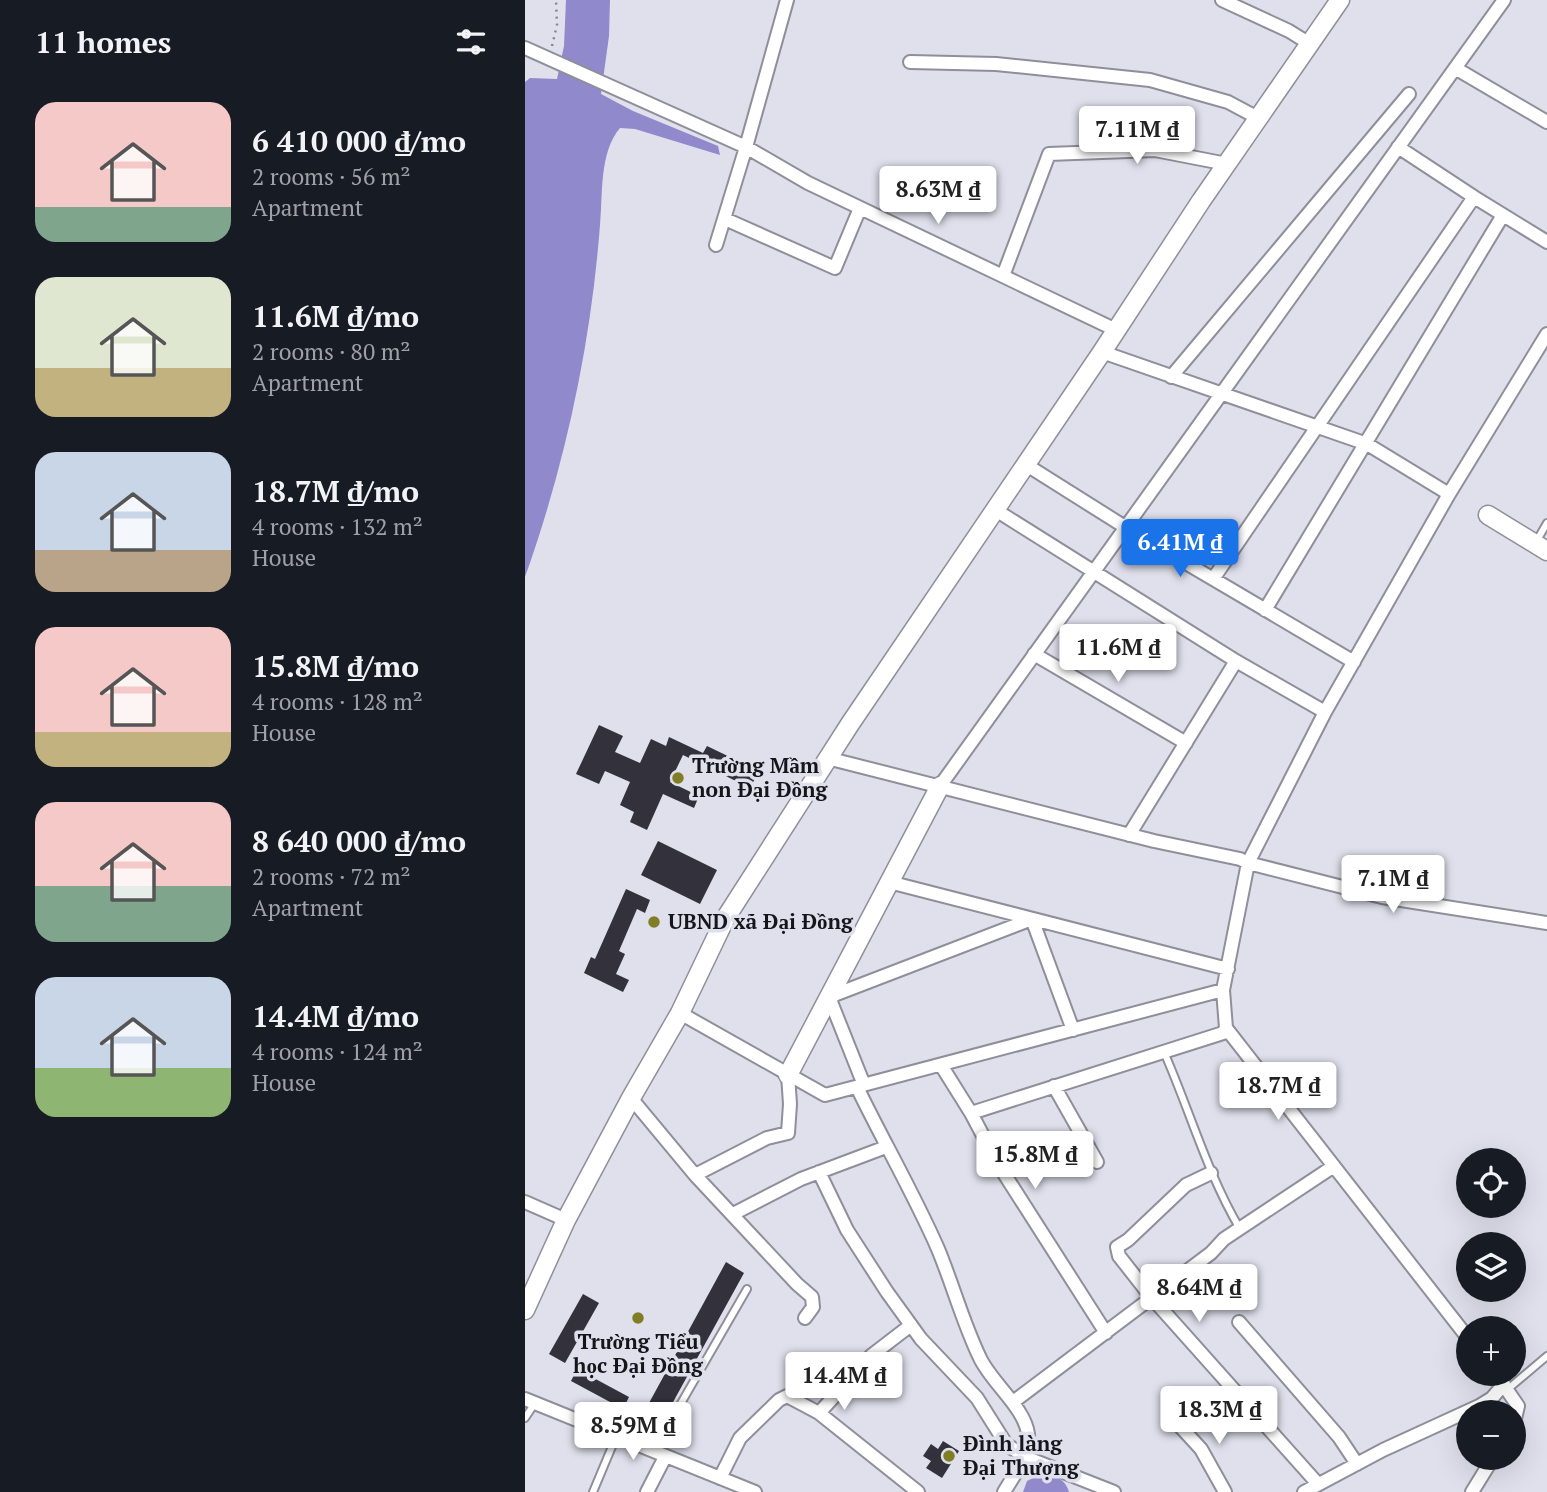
<!DOCTYPE html>
<meta charset="utf-8">
<style>
body{margin:0;font-family:"PT Serif",serif;background:#20242c;color:#f1f3f6;height:100vh;display:flex;flex-direction:column;font-size:26px;white-space:nowrap}
*{box-sizing:border-box;margin:0}
p{font-size:23px;color:#9ea1a6}
.icon{flex:none;width:38px;height:38px;fill:none;stroke:currentColor;stroke-width:2;stroke-linecap:round;stroke-linejoin:round}
.map{position:relative;flex:1;overflow:hidden}
.sheet{display:flex;flex-direction:column;background:#171b24;width:525px}
.sheet>*{flex:none}
.fabs{position:absolute;left:931px;top:1148px;display:grid;gap:14px}
.fabs a{display:grid;place-items:center;width:70px;height:70px;border-radius:50%;background:#171b24;box-shadow:0 7px 28px #0002;font-size:35px}
.price{position:absolute;translate:-50% -60px;padding:0 16px;border-radius:7px;background:#fff;color:#222;font-size:23px;line-height:46px;filter:drop-shadow(0 2px 4px #0008)}
.price::after{content:'';position:absolute;left:50%;top:42px;width:21px;height:16px;margin-left:-10px;background:inherit;clip-path:polygon(0 0,100% 0,50% 100%)}
.price.on{background:#1a73e8;color:#fff}
ul{padding:0;list-style:none}
li{display:flex;align-items:center;gap:21px;height:175px;padding:0 35px}
li span{display:grid;place-items:center;flex:none;width:196px;height:140px;border-radius:21px;color:#555}
li>.icon{margin-inline-start:auto}
span .icon{width:84px;height:84px;fill:#fffc;stroke-width:1}
li b{font-size:30px}
h2{display:flex;justify-content:space-between;align-items:center;height:84px;padding:0 35px;font-size:30px}
main{display:flex;flex:1;min-height:0}
.map>svg:first-child{display:block}
.water{fill:#9089cb}
.building{fill:#33323c}
.lines{fill:none;stroke-linecap:round;stroke-linejoin:round}
.lane-casing{stroke:#8f8e9a;stroke-width:10}
.street-casing{stroke:#8f8e9a;stroke-width:16}
.secondary-casing{stroke:#8f8e9a;stroke-width:21}
.path{stroke:#85858e;stroke-width:2.5;stroke-dasharray:2 5;stroke-linecap:butt}
.lane{stroke:#fff;stroke-width:6}
.street{stroke:#fff;stroke-width:12}
.secondary{stroke:#fff;stroke-width:18}
.poi-dot{fill:#7f7d25;stroke:#e0e0ed;stroke-width:2.5}
.labels{text-anchor:middle;stroke-width:7;stroke-linejoin:round;paint-order:stroke}
.poi-label{font-size:21px;font-weight:bold;fill:#16151a;stroke:#e0e0ed;text-anchor:start}
</style>
<main>
<section class="sheet">
<h2>11 homes<svg class="icon" aria-label="filters" viewBox="0 0 24 24"><path d="M4 7h16M4 17h16"/><circle cx="9" cy="7" r="2"/><circle cx="15" cy="17" r="2"/></svg></h2>
<ul>
<li><span style="background:linear-gradient(#f6c9c9 75%,#7fa58c 0)"><svg class="icon" aria-label="home" viewBox="0 0 24 24"><path d="M3 11l9-7 9 7M6 9v11h12V9"/></svg></span><div><b>6 410 000 ₫/mo</b><p>2 rooms · 56 m²</p><p>Apartment</p></div></li>
<li><span style="background:linear-gradient(#dfe7d0 65%,#c2b280 0)"><svg class="icon" aria-label="home" viewBox="0 0 24 24"><path d="M3 11l9-7 9 7M6 9v11h12V9"/></svg></span><div><b>11.6M ₫/mo</b><p>2 rooms · 80 m²</p><p>Apartment</p></div></li>
<li><span style="background:linear-gradient(#c9d6e8 70%,#b9a48a 0)"><svg class="icon" aria-label="home" viewBox="0 0 24 24"><path d="M3 11l9-7 9 7M6 9v11h12V9"/></svg></span><div><b>18.7M ₫/mo</b><p>4 rooms · 132 m²</p><p>House</p></div></li>
<li><span style="background:linear-gradient(#f6c9c9 75%,#c2b280 0)"><svg class="icon" aria-label="home" viewBox="0 0 24 24"><path d="M3 11l9-7 9 7M6 9v11h12V9"/></svg></span><div><b>15.8M ₫/mo</b><p>4 rooms · 128 m²</p><p>House</p></div></li>
<li><span style="background:linear-gradient(#f6c9c9 60%,#7fa58c 0)"><svg class="icon" aria-label="home" viewBox="0 0 24 24"><path d="M3 11l9-7 9 7M6 9v11h12V9"/></svg></span><div><b>8 640 000 ₫/mo</b><p>2 rooms · 72 m²</p><p>Apartment</p></div></li>
<li><span style="background:linear-gradient(#c9d6e8 65%,#8fb573 0)"><svg class="icon" aria-label="home" viewBox="0 0 24 24"><path d="M3 11l9-7 9 7M6 9v11h12V9"/></svg></span><div><b>14.4M ₫/mo</b><p>4 rooms · 124 m²</p><p>House</p></div></li>
</ul>
</section>
<div class="map">
<svg width="1022" height="1492" viewBox="0 0 1022 1492">
<rect width="100%" height="100%" fill="#e0e0ed"/>
<path class="water" d="M 41,0 L 85,0 L 84,36 L 76,94 L 108,111 L 193,146 L 195,155 L 110,129 L 95,128 C 74,153 78,194 75,225 C 66,344 40,465 0,577 L 0,82 L 5,78 L 32,79 L 39,46 Z
M 516,1474 C 530,1476 540,1478 544,1492 L 498,1492 L 502,1481 Z"/>
<path class="building" d="M 74,725 L 98,736 L 90,752 L 115,763 L 126,739 L 141,746 L 144,737 L 178,753 L 182,746 L 234,771 L 225,788 L 158,755 L 145,782 L 174,796 L 169,808 L 138,794 L 122,830 L 105,822 L 109,812 L 95,805 L 105,782 L 80,771 L 74,784 L 51,774 Z
M 133,841 L 192,870 L 175,904 L 116,875 Z
M 101,889 L 125,900 L 120,913 L 112,909 L 94,951 L 100,954 L 91,974 L 104,980 L 98,992 L 59,973 L 66,957 L 70,959 Z
M 201,1262 L 219,1273 L 136,1424 L 118,1414 Z
M 58,1294 L 74,1303 L 40,1363 L 24,1354 Z
M 52,1369 L 104,1397 L 98,1409 L 46,1381 Z
M 418,1441 L 434,1451 L 417,1478 L 401,1468 L 406,1461 L 398,1456 L 406,1444 L 413,1449 Z"/>
<g class="lines">
<g class="lane-casing">
<path id="lane" d="M 1011,542 L 1022,523
M 639,1052 C 665,1111 682,1173 715,1229
M 983,1389 L 1022,1356
M 0,1418 L 10,1403
M 129,1450 L 222,1289
M 68,1492 L 91,1437"/>
</g>
<g class="street-casing">
<path id="street" d="M 697,0 L 764,31 L 785,44
M 0,48 L 221,147 L 283,183 L 591,330
M 385,62 L 471,64 L 625,80 L 703,102 L 733,118
M 930,68 L 1022,122
M 949,197 L 1022,242
M 200,219 L 310,268 L 335,208
M 191,245 L 221,147 L 262,0
M 478,276 L 524,154 L 630,150 L 702,164
M 577,352 L 842,444 L 924,494
M 646,377 L 884,94
M 500,464 L 600,527 L 829,662
M 469,509 L 711,661 L 800,712
M 688,579 L 949,197 L 873,147
M 740,610 L 978,215
M 509,654 L 661,743
M 302,758 L 629,841 L 715,859 L 723,863 L 800,712 L 924,494 L 1022,334
M 415,786 L 979,0
M 604,835 L 711,661
M 364,882 L 703,969
M 155,1013 L 300,1095 L 698,990
M 416,1065 L 446,1113 L 473,1164 L 581,1333
M 339,1085 L 304,997 L 507,919 L 548,1030
M 529,1086 L 572,1162
M 332,1087 C 358,1141 389,1194 413,1249 C 428,1285 438,1323 455,1358 C 466,1382 500,1408 503,1434 C 505,1455 489,1475 479,1492
M 106,1098 L 170,1175 L 272,1284 L 287,1297 L 288,1307 L 280,1318
M 446,1113 L 698,1033 L 701,1028
M 294,1172 L 322,1230 L 362,1292 L 396,1339 L 452,1398 L 481,1444 L 500,1457 L 589,1492
M 686,1173 L 661,1185 L 603,1240 L 592,1247 L 594,1256 L 627,1298 L 793,1484
M 170,1175 L 242,1138 L 263,1133 L 265,1104 L 263,1075
M 0,1202 L 41,1220
M 208,1214 L 276,1179 L 361,1147
M 714,1322 L 814,1437 L 832,1464
M 386,1325 L 347,1355 L 294,1413 L 393,1492
M 943,1338 L 701,1028 L 698,990 L 723,863 L 857,897 L 1022,923
M 971,1374 L 993,1406 L 989,1423
M 0,1399 L 230,1492
M 488,1402 L 686,1253 L 699,1239 L 809,1166
M 653,1424 L 676,1449 L 700,1492
M 195,1478 L 215,1438 L 254,1400 L 262,1396 L 294,1413
M 122,1492 L 140,1457
M 779,1492 L 858,1450 L 954,1406 L 967,1398 L 979,1384
M 947,1492 L 968,1458"/>
</g>
<g class="secondary-casing">
<path id="secondary" d="M 963,515 L 1022,551
M 263,1075 L 415,786
M 0,1310 L 41,1220 L 106,1098 L 155,1013 L 200,919 L 325,724 L 577,352 L 676,201 L 815,0"/>
</g>
<path class="path" d="M 27,46 L 32,25 L 31,0"/>
<use href="#lane" class="lane"/>
<use href="#street" class="street"/>
<use href="#secondary" class="secondary"/>
</g>
<g class="poi-dot">
<circle cx="153" cy="778" r="7"/>
<circle cx="129" cy="922" r="7"/>
<circle cx="113" cy="1318" r="7"/>
<circle cx="424" cy="1456" r="7"/>
</g>
<g class="labels">
<g class="poi-label">
<text x="167" y="773">Trường Mầm<tspan x="167" dy="24">non Đại Đồng</tspan></text>
<text x="143" y="929">UBND xã Đại Đồng</text>
<text x="113" y="1349" text-anchor="middle">Trường Tiểu<tspan x="113" dy="24">học Đại Đồng</tspan></text>
<text x="438" y="1451">Đình làng<tspan x="438" dy="24">Đại Thượng</tspan></text>
</g>
</g>
</svg>
<div class="fabs">
<a><svg class="icon" aria-label="locate" viewBox="0 0 24 24"><circle cx="12" cy="12" r="6"/><path d="M12 2v4M12 18v4M2 12h4M18 12h4"/></svg></a>
<a><svg class="icon" aria-label="layers" viewBox="0 0 24 24"><path d="M12 4l9 5-9 5-9-5zM3 14l9 5 9-5"/></svg></a>
<a>+</a>
<a>−</a>
</div>
<b class="price" style="left:612px;top:166px">7.11M ₫</b>
<b class="price" style="left:413px;top:226px">8.63M ₫</b>
<b class="price on" style="left:655px;top:579px">6.41M ₫</b>
<b class="price" style="left:593px;top:684px">11.6M ₫</b>
<b class="price" style="left:868px;top:915px">7.1M ₫</b>
<b class="price" style="left:753px;top:1122px">18.7M ₫</b>
<b class="price" style="left:510px;top:1191px">15.8M ₫</b>
<b class="price" style="left:674px;top:1324px">8.64M ₫</b>
<b class="price" style="left:319px;top:1412px">14.4M ₫</b>
<b class="price" style="left:694px;top:1446px">18.3M ₫</b>
<b class="price" style="left:108px;top:1462px">8.59M ₫</b>
</div>
</main>
